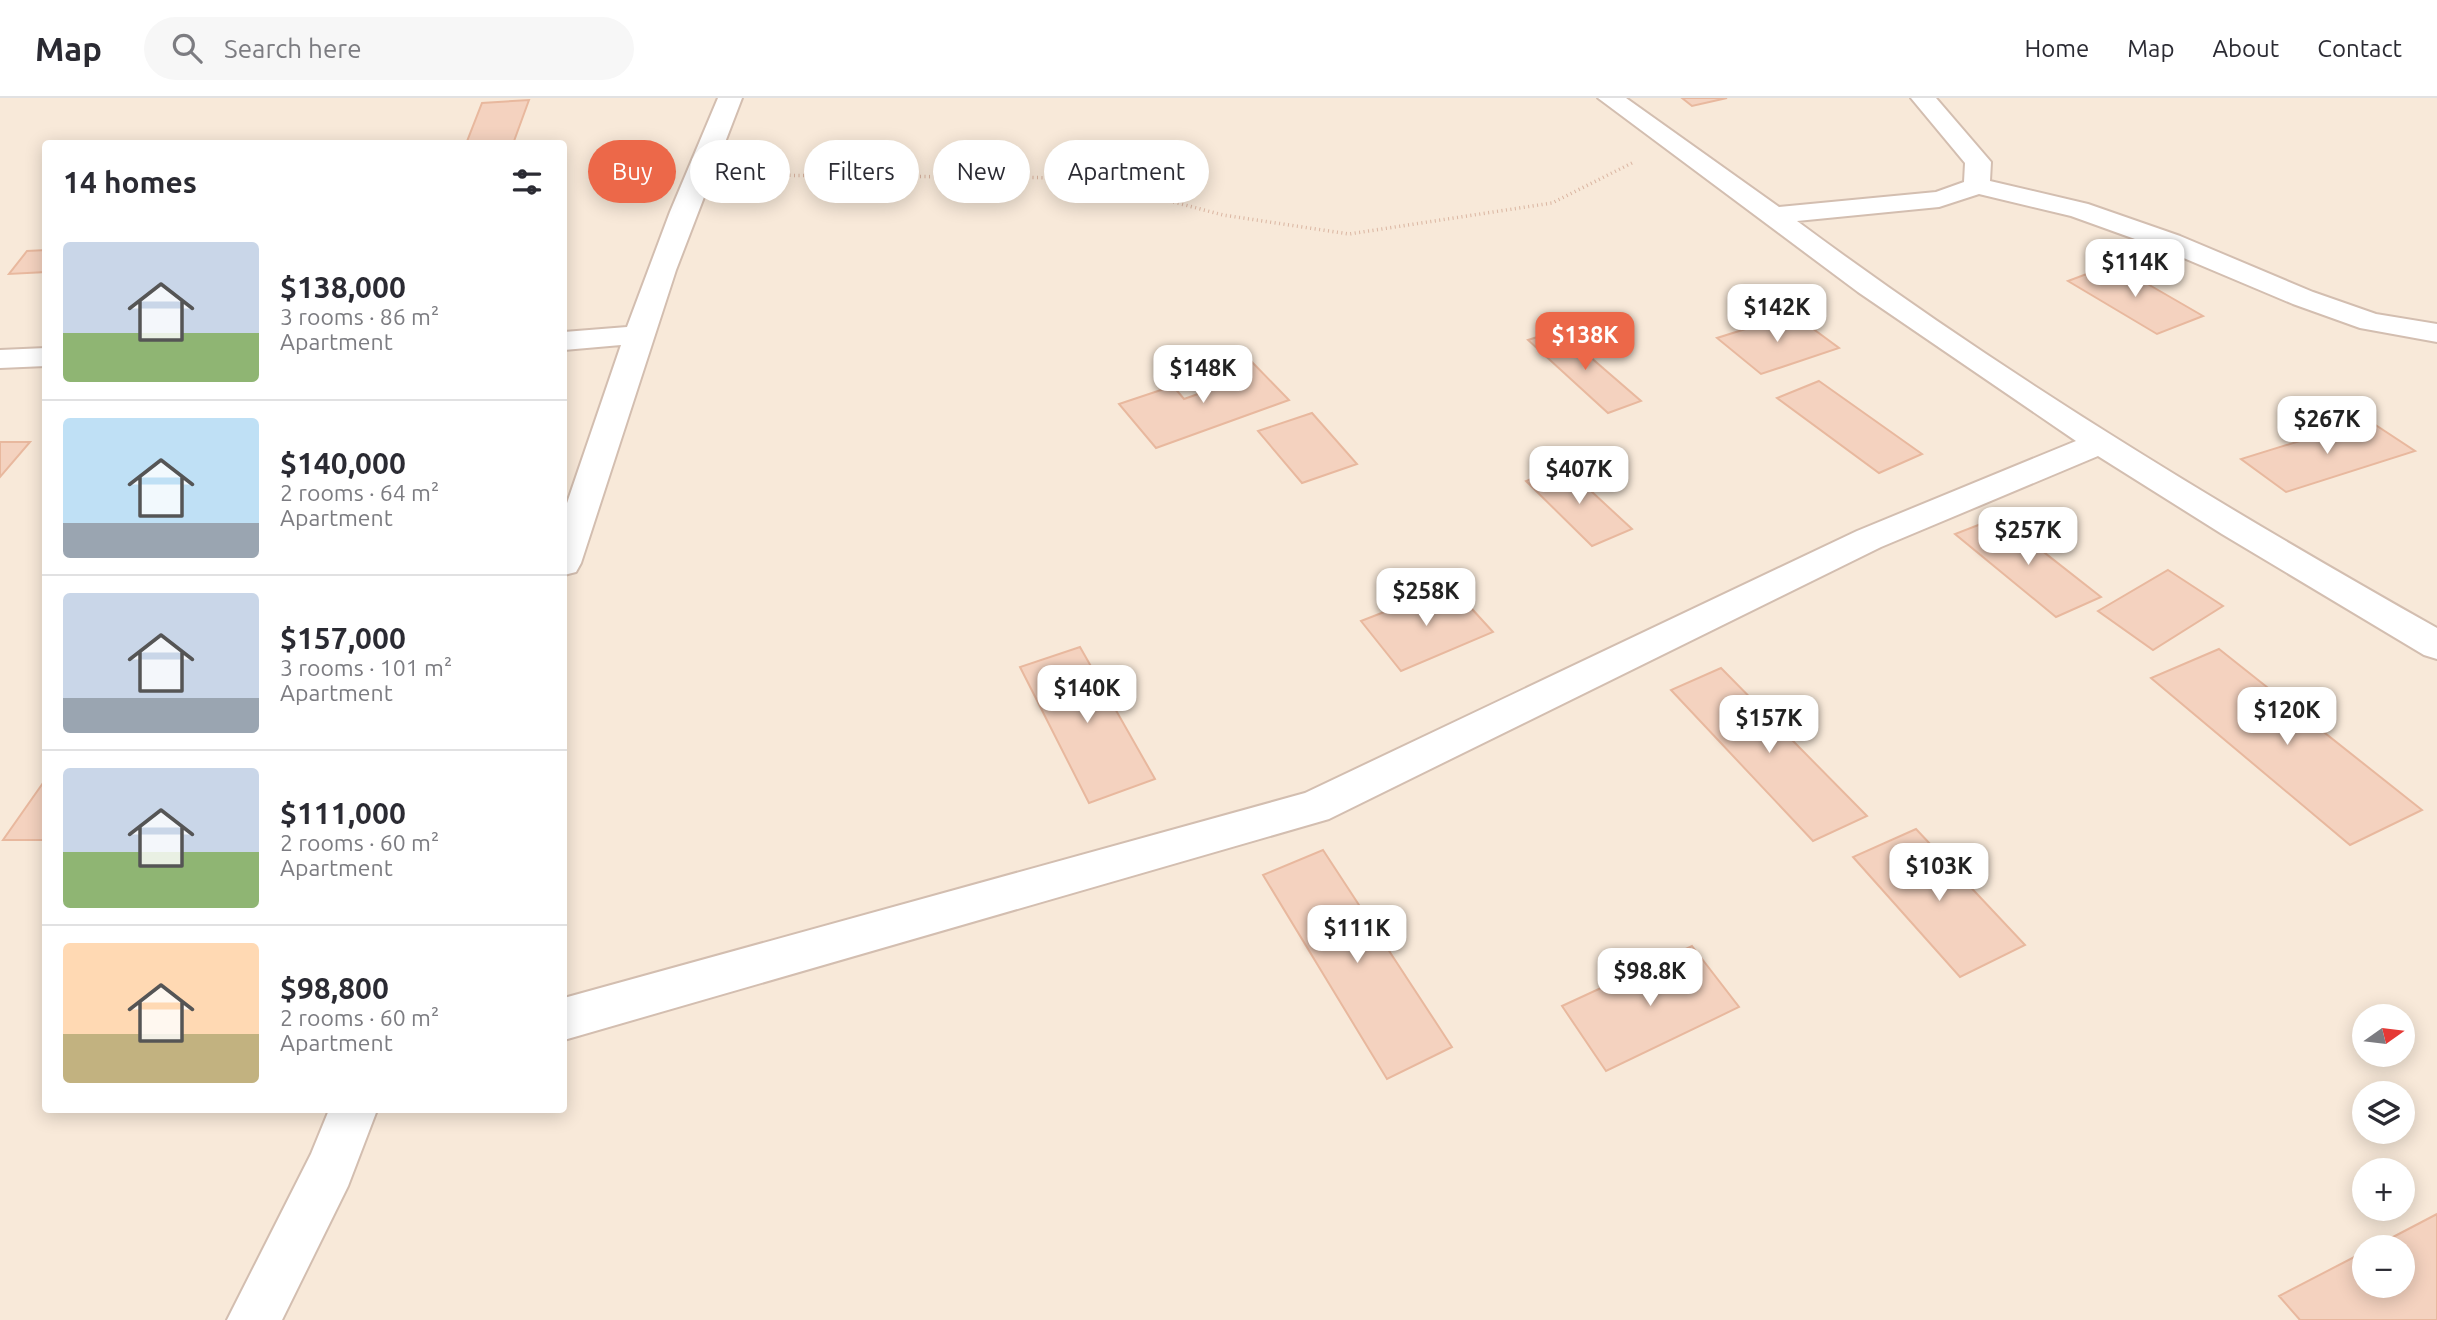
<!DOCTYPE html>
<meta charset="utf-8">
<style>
body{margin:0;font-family:Ubuntu,sans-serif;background:#f7f7f7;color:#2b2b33;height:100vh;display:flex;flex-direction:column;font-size:26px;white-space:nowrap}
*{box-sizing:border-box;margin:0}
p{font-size:23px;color:#7c7c81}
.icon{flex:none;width:38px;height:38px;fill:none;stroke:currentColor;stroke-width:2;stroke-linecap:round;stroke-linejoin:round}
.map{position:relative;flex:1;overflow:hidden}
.panel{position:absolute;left:42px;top:42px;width:525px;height:973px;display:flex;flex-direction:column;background:#fff;border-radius:7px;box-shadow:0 4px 18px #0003}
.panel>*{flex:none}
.banner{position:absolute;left:588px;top:42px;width:665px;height:63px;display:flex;gap:14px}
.needle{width:46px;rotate:76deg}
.controls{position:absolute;left:2352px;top:906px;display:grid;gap:14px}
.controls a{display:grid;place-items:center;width:63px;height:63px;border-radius:50%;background:#fff;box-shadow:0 4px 18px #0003;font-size:35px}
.price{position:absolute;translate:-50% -60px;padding:0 16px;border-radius:14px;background:#fff;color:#222;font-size:23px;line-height:46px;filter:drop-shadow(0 2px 4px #0008)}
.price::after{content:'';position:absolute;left:50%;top:42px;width:21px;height:16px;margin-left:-10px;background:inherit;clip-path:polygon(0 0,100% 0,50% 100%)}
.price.selected{background:#ec6849;color:#fff}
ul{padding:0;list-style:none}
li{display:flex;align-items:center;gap:21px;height:175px;padding:0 21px}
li+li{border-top:2px solid #e1e1e2}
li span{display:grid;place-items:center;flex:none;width:196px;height:140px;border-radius:7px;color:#555}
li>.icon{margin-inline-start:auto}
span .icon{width:84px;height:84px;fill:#fffc;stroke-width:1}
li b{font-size:30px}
h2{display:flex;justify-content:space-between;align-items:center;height:84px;padding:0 21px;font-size:30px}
.tag{padding:0 24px;border-radius:32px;background:#fff;box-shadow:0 4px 18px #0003;font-size:24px;line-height:63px}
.tag.selected{background:#ec6849;color:#fff}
header{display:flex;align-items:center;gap:42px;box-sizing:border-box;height:98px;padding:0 35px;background:#fff;border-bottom:2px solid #e1e1e2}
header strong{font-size:33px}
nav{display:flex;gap:38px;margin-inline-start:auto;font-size:24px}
.search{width:490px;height:63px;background:#f7f7f7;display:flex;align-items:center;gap:18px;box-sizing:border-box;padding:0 24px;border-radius:38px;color:#7c7c81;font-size:26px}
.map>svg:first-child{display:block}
.residential{fill:#f8e9d9;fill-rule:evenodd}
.building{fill:#f4d2bf;stroke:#e8b89e;stroke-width:2}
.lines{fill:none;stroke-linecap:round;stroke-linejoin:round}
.minor-casing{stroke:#d3beb0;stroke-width:4}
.path{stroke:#dab5a1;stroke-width:3.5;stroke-dasharray:1 3.5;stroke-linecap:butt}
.minor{fill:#fff;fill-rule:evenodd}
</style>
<header>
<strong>Map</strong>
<div class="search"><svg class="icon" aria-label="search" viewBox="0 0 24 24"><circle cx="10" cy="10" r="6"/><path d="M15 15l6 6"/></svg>Search here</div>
<nav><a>Home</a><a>Map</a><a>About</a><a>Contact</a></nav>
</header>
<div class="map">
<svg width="2437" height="1222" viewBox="0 0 2437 1222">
<rect width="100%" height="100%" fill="#fdf5e9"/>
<path class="residential" d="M 0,0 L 2437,0 L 2437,1222 L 0,1222 ZM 46,46 L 564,46 L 564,1012 L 46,1012 ZM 2364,919 L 2403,919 L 2403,957 L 2364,957 ZM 2364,996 L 2403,996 L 2403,1034 L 2364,1034 ZM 2364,1073 L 2403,1073 L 2403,1111 L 2364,1111 ZM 2364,1150 L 2403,1150 L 2403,1188 L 2364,1188 Z"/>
<path class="building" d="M 1682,0 L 1727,0 L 1692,8 Z
M 529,2 L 514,43 L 466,46 L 482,5 Z
M 46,152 L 46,174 L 9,176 L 27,153 Z
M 2113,166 L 2203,218 L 2157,236 L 2068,183 Z
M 1793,216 L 1839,250 L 1761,276 L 1717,240 Z
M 1559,232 L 1641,303 L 1608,315 L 1528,242 Z
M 1250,262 L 1289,302 L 1156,350 L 1119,306 L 1173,288 L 1184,301 L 1226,286 L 1214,274 Z
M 1819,283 L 1922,356 L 1879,375 L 1777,300 Z
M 1312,315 L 1357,366 L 1302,385 L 1258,333 Z
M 2368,322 L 2415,353 L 2286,394 L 2241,361 Z
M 0,344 L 30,344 L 0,379 Z
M 1564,368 L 1632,431 L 1592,448 L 1526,383 Z
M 1999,419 L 2101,499 L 2056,519 L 1955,436 Z
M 2168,472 L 2223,508 L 2153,552 L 2098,513 Z
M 1451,488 L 1493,534 L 1401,573 L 1361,523 Z
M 1080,549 L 1155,681 L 1089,705 L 1020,569 Z
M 2219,551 L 2422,712 L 2350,747 L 2151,580 Z
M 1721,570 L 1867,718 L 1813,743 L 1671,592 Z
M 43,685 L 46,685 L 46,742 L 3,742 Z
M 1916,731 L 2025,847 L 1960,879 L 1853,759 Z
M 1323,752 L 1452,949 L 1387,981 L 1263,777 Z
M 1692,848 L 1739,909 L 1606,973 L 1562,908 Z
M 2437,1116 L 2437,1222 L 2300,1222 L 2279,1198 L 2364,1154 L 2364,1188 L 2403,1188 L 2403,1150 L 2372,1150 Z"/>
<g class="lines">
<g class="minor-casing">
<path id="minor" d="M 718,0 L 742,0 L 676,172 L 581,465 L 576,474 L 564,477 L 564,414 L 621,247 L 564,252 L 564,234 L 627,229 L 670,114 Z
M 1598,0 L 1626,0 L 1779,109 L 1936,94 L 1964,84 L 1965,65 L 1911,0 L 1936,0 L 1991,64 L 1990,83 L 2088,106 L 2180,138 L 2313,194 L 2376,216 L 2437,226 L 2437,244 L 2360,230 L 2293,206 L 2160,150 L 2071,118 L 1979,96 L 1939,109 L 1797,123 C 2000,274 2217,406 2437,530 L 2437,561 L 2424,557 L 2222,436 L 2098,358 L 1881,449 L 1329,721 L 564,942 L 564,900 L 1305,695 L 1857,433 L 2076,343 L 1858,194 Z
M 46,250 L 46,268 L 0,270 L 0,252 Z
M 329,1012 L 377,1012 L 348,1088 L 282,1222 L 227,1222 L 311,1056 Z"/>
</g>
<path class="path" d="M 749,77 L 1083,80 L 1223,117 L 1349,136 L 1552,105 L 1632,65"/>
<use href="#minor" class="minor"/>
</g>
</svg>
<div class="controls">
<a><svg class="needle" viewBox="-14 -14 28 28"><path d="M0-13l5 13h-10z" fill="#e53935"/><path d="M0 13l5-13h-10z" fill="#7c7c81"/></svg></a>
<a><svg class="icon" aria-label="layers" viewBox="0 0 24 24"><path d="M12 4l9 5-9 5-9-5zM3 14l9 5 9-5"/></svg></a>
<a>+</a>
<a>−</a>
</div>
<b class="price" style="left:2135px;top:201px">$114K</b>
<b class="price" style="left:1777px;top:246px">$142K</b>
<b class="price selected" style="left:1585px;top:274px">$138K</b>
<b class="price" style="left:1203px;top:307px">$148K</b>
<b class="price" style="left:2327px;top:358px">$267K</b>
<b class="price" style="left:1579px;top:408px">$407K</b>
<b class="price" style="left:2028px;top:469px">$257K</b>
<b class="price" style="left:1426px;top:530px">$258K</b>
<b class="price" style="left:1087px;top:627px">$140K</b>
<b class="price" style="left:2287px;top:649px">$120K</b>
<b class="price" style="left:1769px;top:657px">$157K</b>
<b class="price" style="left:1939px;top:805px">$103K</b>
<b class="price" style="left:1357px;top:867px">$111K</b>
<b class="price" style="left:1650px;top:910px">$98.8K</b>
<div class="banner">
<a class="tag selected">Buy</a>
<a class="tag">Rent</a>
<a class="tag">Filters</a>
<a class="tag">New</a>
<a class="tag">Apartment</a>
</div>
<section class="panel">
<h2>14 homes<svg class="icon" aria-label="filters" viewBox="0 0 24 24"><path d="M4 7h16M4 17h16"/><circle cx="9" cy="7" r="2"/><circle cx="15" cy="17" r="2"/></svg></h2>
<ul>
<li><span style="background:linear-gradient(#c9d6e8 65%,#8fb573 0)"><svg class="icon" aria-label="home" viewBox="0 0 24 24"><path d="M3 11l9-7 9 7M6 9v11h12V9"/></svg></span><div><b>$138,000</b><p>3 rooms · 86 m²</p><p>Apartment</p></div></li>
<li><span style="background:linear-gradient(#bfe0f5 75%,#9aa5b1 0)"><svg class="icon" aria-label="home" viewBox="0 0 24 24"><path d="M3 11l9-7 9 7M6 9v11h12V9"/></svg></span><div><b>$140,000</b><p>2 rooms · 64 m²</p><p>Apartment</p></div></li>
<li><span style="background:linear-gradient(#c9d6e8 75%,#9aa5b1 0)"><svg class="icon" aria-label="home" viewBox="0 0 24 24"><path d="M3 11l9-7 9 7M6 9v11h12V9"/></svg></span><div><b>$157,000</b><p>3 rooms · 101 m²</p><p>Apartment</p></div></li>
<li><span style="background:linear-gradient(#c9d6e8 60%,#8fb573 0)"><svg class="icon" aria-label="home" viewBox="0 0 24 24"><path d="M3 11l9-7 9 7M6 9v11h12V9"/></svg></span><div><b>$111,000</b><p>2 rooms · 60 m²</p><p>Apartment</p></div></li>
<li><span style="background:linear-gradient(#ffd9b3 65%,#c2b280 0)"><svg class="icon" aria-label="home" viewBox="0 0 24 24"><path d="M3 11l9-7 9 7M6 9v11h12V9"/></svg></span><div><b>$98,800</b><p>2 rooms · 60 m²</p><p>Apartment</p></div></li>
</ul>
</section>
</div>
